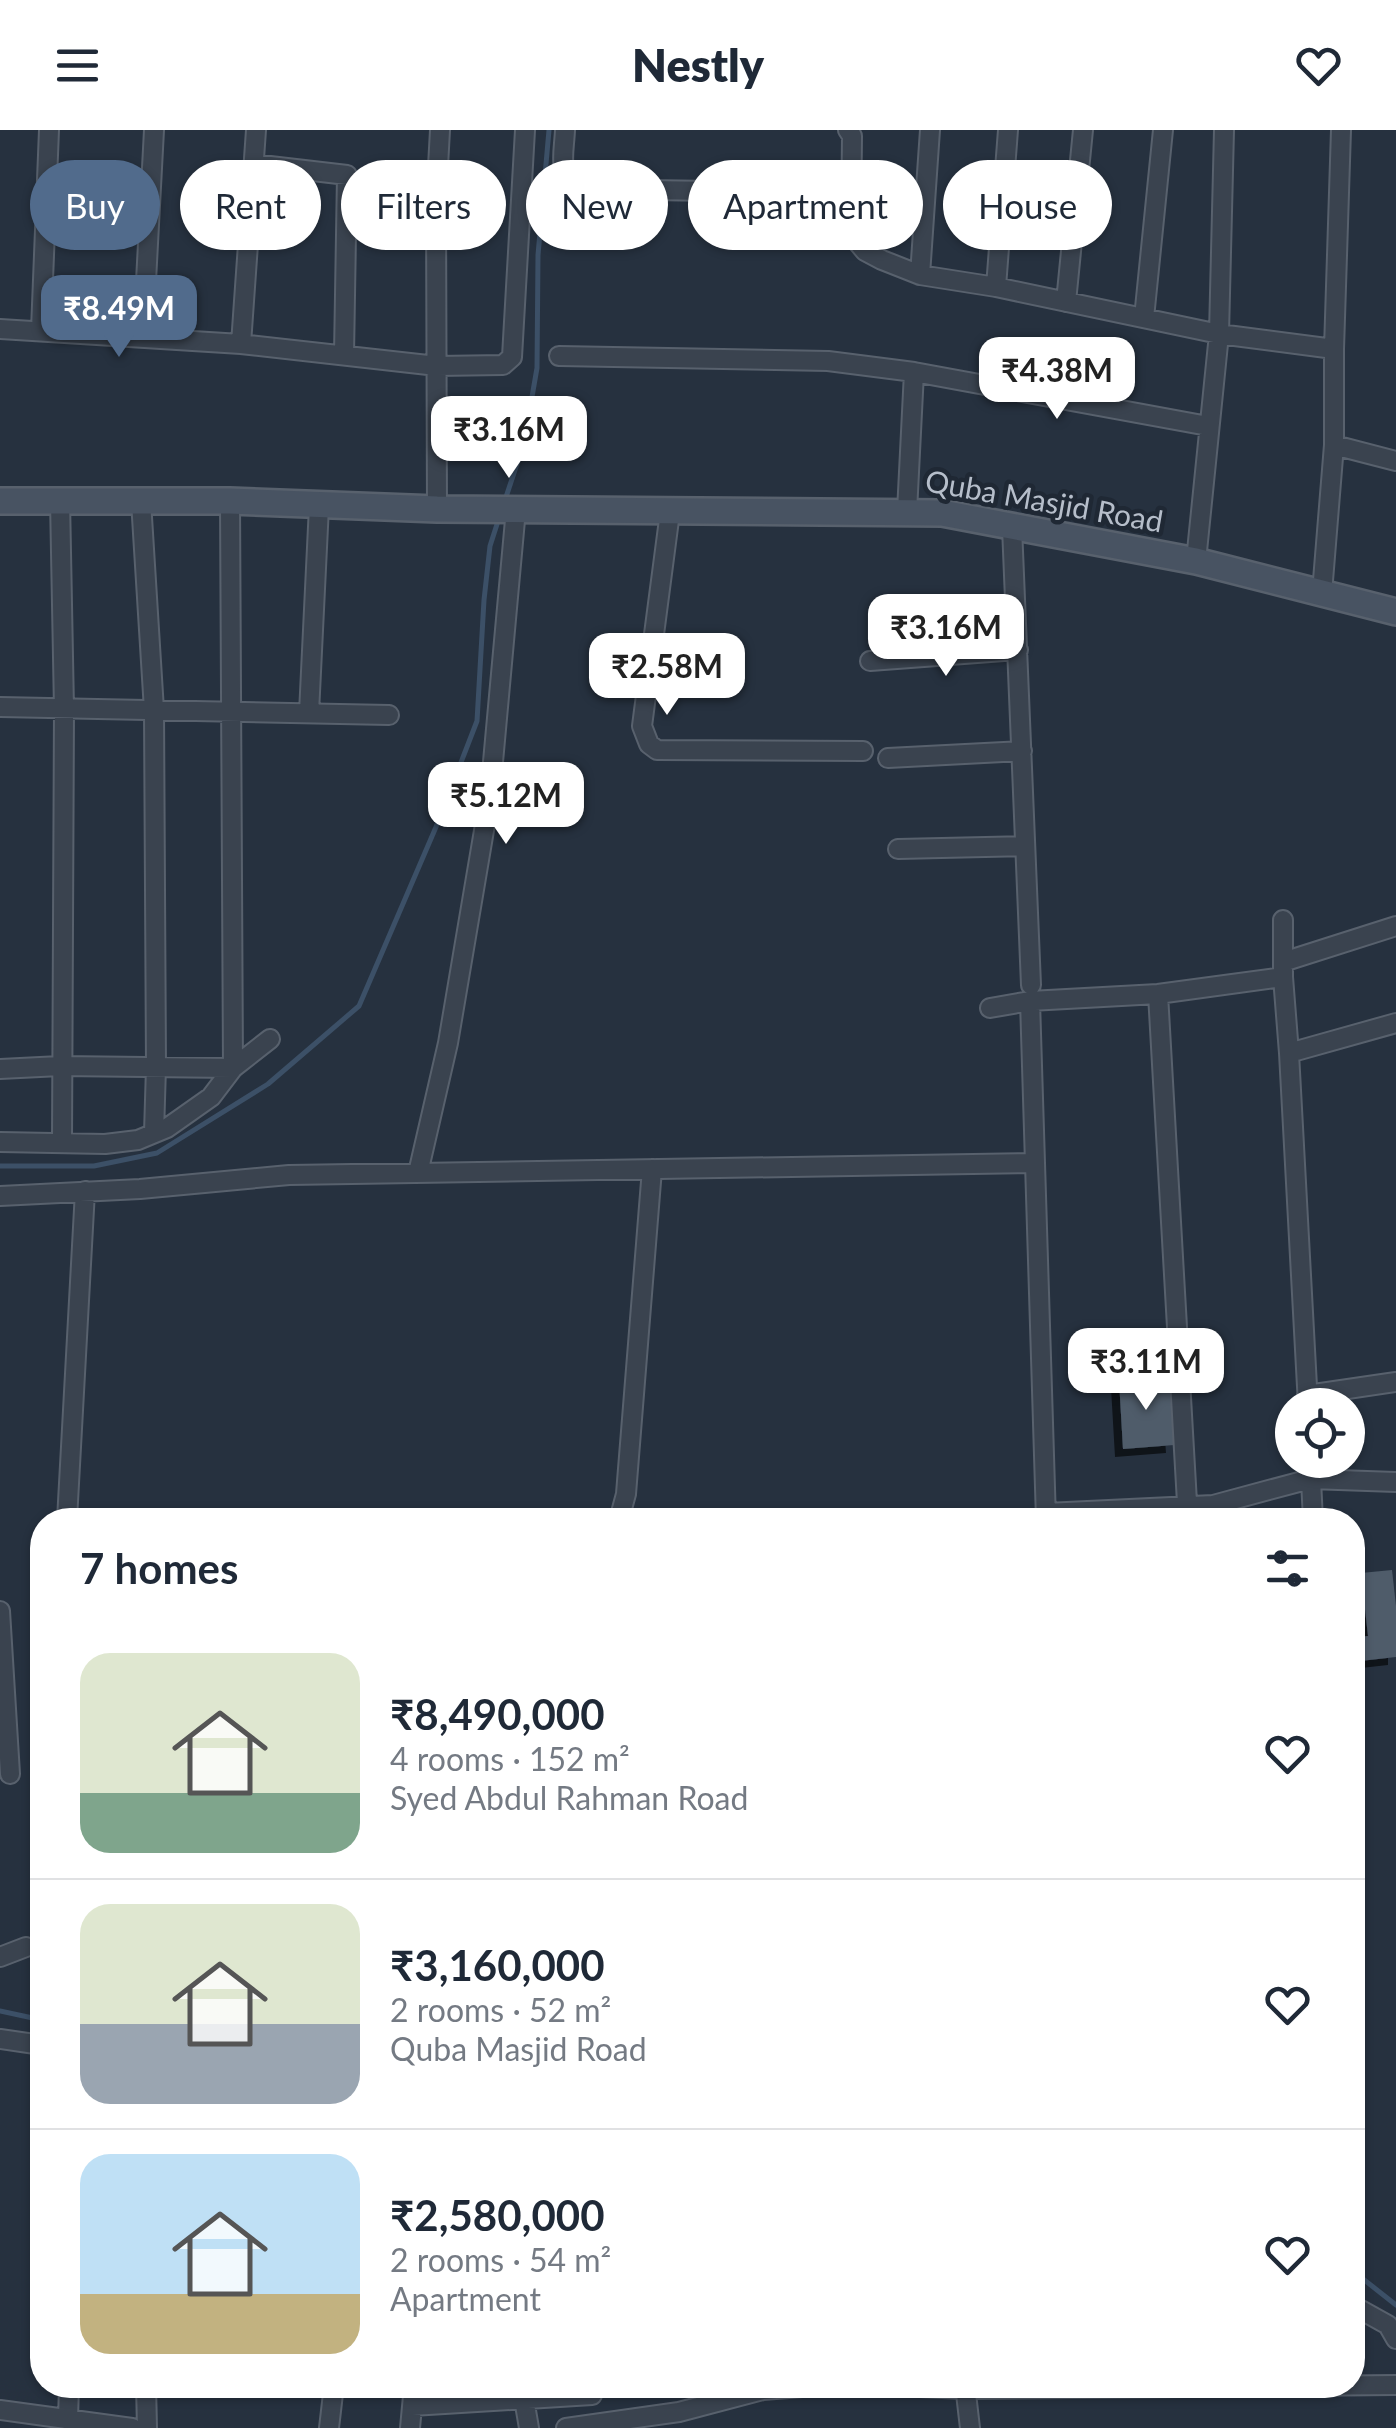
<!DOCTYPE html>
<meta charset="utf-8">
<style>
body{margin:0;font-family:Lato,sans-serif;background:#f2f2f3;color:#1f2937;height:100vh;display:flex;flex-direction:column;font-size:38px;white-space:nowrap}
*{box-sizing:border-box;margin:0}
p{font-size:32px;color:#747a83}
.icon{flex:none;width:55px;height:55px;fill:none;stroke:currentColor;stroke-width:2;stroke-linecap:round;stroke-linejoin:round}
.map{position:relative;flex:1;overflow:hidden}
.details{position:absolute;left:30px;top:1378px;width:1335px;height:890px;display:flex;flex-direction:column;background:#fff;border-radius:40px;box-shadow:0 2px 8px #0004}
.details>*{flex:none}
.banner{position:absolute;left:30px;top:30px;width:1338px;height:90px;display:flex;gap:20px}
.controls{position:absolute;left:1275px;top:1258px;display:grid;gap:20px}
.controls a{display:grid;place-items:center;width:90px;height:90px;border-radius:50%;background:#fff;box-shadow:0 2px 8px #0004;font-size:50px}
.price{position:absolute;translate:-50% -85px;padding:0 22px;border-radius:20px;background:#fff;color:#222;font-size:32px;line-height:65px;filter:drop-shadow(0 2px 5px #0008)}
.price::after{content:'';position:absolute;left:50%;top:60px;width:30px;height:22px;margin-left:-15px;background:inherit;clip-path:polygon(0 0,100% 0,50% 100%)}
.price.on{background:#516b8c;color:#fff}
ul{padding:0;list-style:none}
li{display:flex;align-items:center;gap:30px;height:250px;padding:0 50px}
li+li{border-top:2px solid #e0e1e3}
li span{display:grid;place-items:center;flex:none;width:280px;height:200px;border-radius:30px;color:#555}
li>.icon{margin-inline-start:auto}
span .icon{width:120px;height:120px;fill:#fffc;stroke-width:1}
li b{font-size:42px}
h2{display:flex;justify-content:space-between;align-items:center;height:120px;padding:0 50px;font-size:42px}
.tag{padding:0 35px;border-radius:45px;background:#fff;box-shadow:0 2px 8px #0004;font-size:35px;line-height:90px}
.tag.on{background:#516b8c;color:#fff}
header{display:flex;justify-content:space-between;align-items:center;height:130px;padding:0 50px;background:#fff;font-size:45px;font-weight:800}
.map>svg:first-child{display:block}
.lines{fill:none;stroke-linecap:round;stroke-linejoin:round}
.stream{stroke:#3c5067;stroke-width:5}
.building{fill:#4f5c6a;filter:url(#shadow)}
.street-casing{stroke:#58616d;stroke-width:22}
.secondary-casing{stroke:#58616d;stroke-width:30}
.street{stroke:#3a434f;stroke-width:18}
.secondary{stroke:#485362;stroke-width:25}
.labels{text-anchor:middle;stroke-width:9;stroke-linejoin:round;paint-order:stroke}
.street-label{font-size:30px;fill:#b6beca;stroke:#1f2834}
</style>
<header><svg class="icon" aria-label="menu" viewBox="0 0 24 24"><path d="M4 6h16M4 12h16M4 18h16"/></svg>Nestly<svg class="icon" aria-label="heart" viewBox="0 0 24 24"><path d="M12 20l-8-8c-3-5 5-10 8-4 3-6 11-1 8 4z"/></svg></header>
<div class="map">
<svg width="1396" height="2298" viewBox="0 0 1396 2298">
<defs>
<filter id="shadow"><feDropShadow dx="-8" dy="8" stdDeviation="0" flood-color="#0009"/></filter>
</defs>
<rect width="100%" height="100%" fill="#26313f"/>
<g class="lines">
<path class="stream" d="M 504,373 L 524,313 L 537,238 L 538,125 L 549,0
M 0,1036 L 94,1036 L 157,1023 L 268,954 L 359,876 L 436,697 L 477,591 L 484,470 L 490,416 L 499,388
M 0,1881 L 42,1890
M 1352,2143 L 1358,2145 L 1396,2175"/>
</g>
<path class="building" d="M 1169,1246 L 1174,1315 L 1123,1319 L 1119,1250 Z
M 1392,1440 L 1396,1476 L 1396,1527 L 1360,1531 L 1358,1507 L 1368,1506 L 1361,1443 Z"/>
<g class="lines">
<g class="street-casing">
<path id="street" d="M 565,0 C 564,25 556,46 581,59 L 851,63
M 848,0 L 852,6 L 851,94 L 855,109 L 865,121 L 882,130 L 920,145 L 996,157 L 1219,204 L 1334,219
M 253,34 L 347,45 L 344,225
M 920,145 L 930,0
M 996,157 L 1008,0
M 1066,172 L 1083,0
M 1144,188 L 1163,0
M 0,199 L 241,214 L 437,236 L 503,235 L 512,227 L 525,0
M 41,200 L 49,0
M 143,208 L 154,0
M 241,214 L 256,0
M 559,226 L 828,231 L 914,242 L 1208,296
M 1334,315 L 1396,331
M 60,370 L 64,579 L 62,1013
M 141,371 L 154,580 L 156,937 L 154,1003
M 437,379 L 436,73 L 440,0
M 670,382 L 642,596 L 649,614 L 657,620 L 863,621
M 907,382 L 914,242
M 1012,397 L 1031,855
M 1196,431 L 1219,204 L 1224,0
M 1322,463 L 1334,315 L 1334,219 L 1341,0
M 870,531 L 1018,520
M 0,577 L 389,585
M 309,583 L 319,376
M 888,628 L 1022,621
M 898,719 L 1025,716
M 1283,790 L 1283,847 L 1289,923 L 1308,1275
M 1283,832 L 1396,796
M 1158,864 L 1188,1390
M 1030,871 L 1046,1390
M 990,878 L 1030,871 L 1158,864 L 1283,847
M 1289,923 L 1396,893
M 0,939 L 60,936 L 233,938 L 230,371
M 0,1012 L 105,1014 L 138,1010 L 167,998 L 211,967 L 233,938 L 270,909
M 418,1043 L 448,913 L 490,665 L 516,379
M 0,1066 L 140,1059 L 289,1045 L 1035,1033
M 1307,1265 L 1396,1252
M 1310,1330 L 1313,1390
M 1046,1383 L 1213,1375 L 1310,1349 L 1396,1352
M 67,1390 L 85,1061
M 619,1390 L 626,1364 L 652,1039
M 0,1481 L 10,1644
M 0,1827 L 26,1817
M 0,1909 L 42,1915
M 1352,2175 L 1388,2195 L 1396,2209
M 146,2255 L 147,2298
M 874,2255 L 965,2259 L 1396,2255
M 965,2255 L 970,2298
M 524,2269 L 529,2298
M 412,2276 L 592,2265
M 0,2280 L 132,2298
M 68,2290 L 69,2255
M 329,2298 L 334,2255
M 410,2298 L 414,2255
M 566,2298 L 679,2282 L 763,2260 L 828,2255"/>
</g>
<g class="secondary-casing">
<path id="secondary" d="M 0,371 L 230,371 L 437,379 L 942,383 L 1196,431 L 1396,482"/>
</g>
<use href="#street" class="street"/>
<use href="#secondary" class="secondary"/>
</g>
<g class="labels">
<g class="street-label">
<text transform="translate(1044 372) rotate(10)" y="10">Quba Masjid Road</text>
</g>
</g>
</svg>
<div class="controls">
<a><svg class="icon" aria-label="locate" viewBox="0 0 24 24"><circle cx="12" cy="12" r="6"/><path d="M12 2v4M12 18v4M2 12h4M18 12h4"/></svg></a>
</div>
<b class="price on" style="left:119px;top:230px">₹8.49M</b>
<b class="price" style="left:1057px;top:292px">₹4.38M</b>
<b class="price" style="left:509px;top:351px">₹3.16M</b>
<b class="price" style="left:946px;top:549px">₹3.16M</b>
<b class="price" style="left:667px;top:588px">₹2.58M</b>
<b class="price" style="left:506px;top:717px">₹5.12M</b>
<b class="price" style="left:1146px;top:1283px">₹3.11M</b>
<div class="banner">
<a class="tag on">Buy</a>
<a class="tag">Rent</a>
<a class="tag">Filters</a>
<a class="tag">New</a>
<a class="tag">Apartment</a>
<a class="tag">House</a>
</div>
<section class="details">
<h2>7 homes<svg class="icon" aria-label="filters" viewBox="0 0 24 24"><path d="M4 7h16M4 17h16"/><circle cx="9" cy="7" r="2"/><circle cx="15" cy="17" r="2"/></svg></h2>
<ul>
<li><span style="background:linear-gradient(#dfe7d0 70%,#7fa58c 0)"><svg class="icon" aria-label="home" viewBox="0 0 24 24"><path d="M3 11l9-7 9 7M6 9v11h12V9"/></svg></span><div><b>₹8,490,000</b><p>4 rooms · 152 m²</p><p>Syed Abdul Rahman Road</p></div><svg class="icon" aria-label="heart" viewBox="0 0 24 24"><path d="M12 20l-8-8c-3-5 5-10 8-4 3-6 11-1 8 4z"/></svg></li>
<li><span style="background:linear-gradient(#dfe7d0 60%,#9aa5b1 0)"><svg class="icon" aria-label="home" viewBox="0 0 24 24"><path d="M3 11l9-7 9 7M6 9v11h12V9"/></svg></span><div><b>₹3,160,000</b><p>2 rooms · 52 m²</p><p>Quba Masjid Road</p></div><svg class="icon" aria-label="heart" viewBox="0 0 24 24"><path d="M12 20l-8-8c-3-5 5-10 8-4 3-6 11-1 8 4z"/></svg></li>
<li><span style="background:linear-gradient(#bfe0f5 70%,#c2b280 0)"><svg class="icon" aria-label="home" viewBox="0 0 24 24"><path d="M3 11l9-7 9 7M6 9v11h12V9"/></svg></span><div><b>₹2,580,000</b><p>2 rooms · 54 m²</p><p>Apartment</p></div><svg class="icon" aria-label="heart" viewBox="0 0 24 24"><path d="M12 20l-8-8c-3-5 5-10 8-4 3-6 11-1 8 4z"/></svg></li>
</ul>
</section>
</div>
